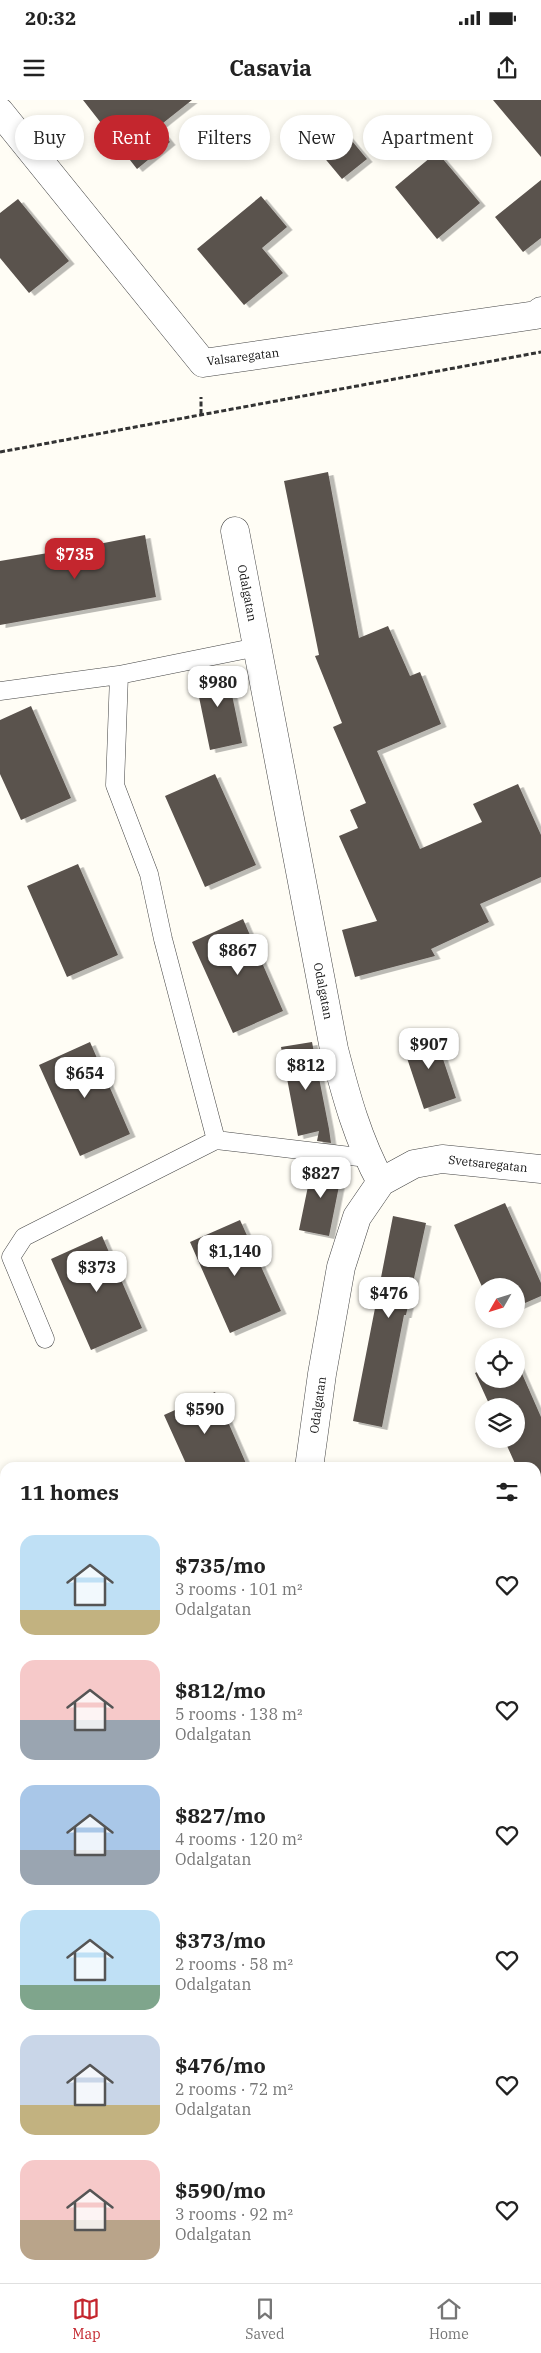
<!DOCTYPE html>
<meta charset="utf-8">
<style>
body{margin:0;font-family:"IBM Plex Serif",serif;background:#f6f6f6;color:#222;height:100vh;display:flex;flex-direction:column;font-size:19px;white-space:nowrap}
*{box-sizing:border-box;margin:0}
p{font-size:16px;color:#767676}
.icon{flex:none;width:28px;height:28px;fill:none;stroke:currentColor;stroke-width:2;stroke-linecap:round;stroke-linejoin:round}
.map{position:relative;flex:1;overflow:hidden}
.details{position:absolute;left:0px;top:1362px;width:541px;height:821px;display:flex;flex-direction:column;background:#fff;border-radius:15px 15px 0 0;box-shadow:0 2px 8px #0003}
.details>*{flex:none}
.hud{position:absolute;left:15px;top:15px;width:511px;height:45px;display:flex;gap:10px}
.needle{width:32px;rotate:231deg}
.controls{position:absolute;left:475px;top:1178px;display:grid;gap:10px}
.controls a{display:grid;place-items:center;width:50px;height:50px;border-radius:50%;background:#fff;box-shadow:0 2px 8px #0003;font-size:25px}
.price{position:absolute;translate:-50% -42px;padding:0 11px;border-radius:10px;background:#fff;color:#222;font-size:16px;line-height:32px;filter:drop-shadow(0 1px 2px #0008)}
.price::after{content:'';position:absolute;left:50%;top:30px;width:15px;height:11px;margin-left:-8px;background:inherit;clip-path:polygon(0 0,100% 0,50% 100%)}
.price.selected{background:#c4262e;color:#fff}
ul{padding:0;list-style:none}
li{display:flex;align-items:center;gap:15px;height:125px;padding:0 20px}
li span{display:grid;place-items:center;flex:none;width:140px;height:100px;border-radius:15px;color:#555}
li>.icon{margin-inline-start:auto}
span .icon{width:60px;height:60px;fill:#fffc;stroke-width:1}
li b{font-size:21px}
h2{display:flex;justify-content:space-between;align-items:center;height:60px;padding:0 20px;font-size:21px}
.tag{padding:0 18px;border-radius:22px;background:#fff;box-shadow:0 2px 8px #0003;font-size:18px;line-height:45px}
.tag.selected{background:#c4262e;color:#fff}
.status{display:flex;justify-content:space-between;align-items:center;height:35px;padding:0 25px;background:#fff;direction:ltr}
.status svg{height:14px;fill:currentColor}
header{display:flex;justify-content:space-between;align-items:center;height:65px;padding:0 20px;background:#fff;font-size:22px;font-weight:800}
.menu{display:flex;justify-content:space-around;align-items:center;height:70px;border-top:1px solid #e0e0e0;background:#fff;font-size:14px;color:#767676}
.menu a{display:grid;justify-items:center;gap:2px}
.menu .selected{color:#c4262e}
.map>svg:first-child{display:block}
.building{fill:#5a524d;filter:url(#shadow)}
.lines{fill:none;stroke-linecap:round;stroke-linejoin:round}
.service-casing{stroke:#444;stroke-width:19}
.minor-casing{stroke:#444;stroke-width:29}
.path{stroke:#333;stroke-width:3;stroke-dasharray:5 2.5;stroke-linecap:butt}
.service{stroke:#fff;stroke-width:18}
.minor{stroke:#fff;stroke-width:28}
.labels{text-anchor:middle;stroke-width:5;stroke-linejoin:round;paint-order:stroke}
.street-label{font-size:12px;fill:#111;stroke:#fff}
</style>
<div class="status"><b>20:32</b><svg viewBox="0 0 49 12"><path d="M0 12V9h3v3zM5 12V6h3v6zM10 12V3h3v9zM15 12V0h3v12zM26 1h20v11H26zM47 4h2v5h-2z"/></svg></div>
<header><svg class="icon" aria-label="menu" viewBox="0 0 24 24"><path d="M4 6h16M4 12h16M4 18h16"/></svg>Casavia<svg class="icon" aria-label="share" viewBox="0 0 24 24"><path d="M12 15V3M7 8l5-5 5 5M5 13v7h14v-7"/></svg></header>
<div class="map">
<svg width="541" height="2183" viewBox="0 0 541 2183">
<defs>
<filter id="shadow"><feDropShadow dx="5.5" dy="3" stdDeviation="0" flood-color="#0004"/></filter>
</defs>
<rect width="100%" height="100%" fill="#fffdf5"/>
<path class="building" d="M 83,0 L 192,0 L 158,27 L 170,42 L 137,69 Z
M 493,0 L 541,0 L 541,57 Z
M 337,23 L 367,59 L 342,79 L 312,43 Z
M 437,52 L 480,103 L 437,139 L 395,87 Z
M 541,80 L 541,138 L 523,152 L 495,117 Z
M 261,96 L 287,127 L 262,148 L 283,173 L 244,205 L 197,149 Z
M 18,99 L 69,161 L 29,193 L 0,158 L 0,113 Z
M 328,372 L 359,538 L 388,526 L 410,576 L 420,572 L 441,624 L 377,651 L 420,749 L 482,722 L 473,704 L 518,684 L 541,735 L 541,777 L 480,804 L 489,822 L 431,849 L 435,856 L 355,877 L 342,830 L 377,821 L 339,736 L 358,728 L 350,710 L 366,703 L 333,627 L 342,623 L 315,556 L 319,555 L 284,381 Z
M 145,435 L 156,497 L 0,525 L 0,461 L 78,448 Z
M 226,566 L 242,643 L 210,650 L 194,573 Z
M 31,606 L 71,698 L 21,720 L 0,674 L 0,620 Z
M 215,674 L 256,765 L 205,787 L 165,696 Z
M 78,764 L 118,855 L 67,877 L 27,786 Z
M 243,819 L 283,911 L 233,933 L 192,842 Z
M 434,932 L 456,998 L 424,1009 L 402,943 Z
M 90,942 L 130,1034 L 80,1056 L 39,965 Z
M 312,942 L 329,1029 L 331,1043 L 317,1041 L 319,1031 L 298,1036 L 281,947 Z
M 313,1062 L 335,1065 L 336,1070 L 342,1071 L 329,1136 L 299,1130 Z
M 505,1103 L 541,1183 L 541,1196 L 516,1207 L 516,1186 L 484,1186 L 484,1191 L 454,1125 Z
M 393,1116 L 426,1123 L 406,1215 L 404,1215 L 382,1327 L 353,1321 Z
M 240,1120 L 281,1211 L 230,1233 L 190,1142 Z
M 102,1136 L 142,1228 L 91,1250 L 51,1159 Z
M 516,1260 L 541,1317 L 541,1423 L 536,1412 L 536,1368 L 517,1368 L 504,1339 L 516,1339 L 516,1306 L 490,1306 L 475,1273 L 484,1269 L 484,1279 L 516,1279 Z
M 215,1292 L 248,1368 L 188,1368 L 164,1315 Z"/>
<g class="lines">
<g class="service-casing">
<path id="service" d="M 0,591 L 119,575
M 216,1040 L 163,839 L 149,774 L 115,685 L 119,575 L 257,547
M 45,1239 L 11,1157 L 24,1137 L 216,1040 L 367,1058
M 536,1536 L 541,1536"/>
</g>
<g class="minor-casing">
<path id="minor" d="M 0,12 L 203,263 L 536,215 L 541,211
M 235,431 L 334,949 C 346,996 358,1040 381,1082 L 357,1117 L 341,1167 L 322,1274 L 309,1368
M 381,1082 L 414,1064 L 442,1059 L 541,1069
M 0,1511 L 5,1512
M 536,1952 L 541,1953
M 308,2183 L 309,2179"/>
</g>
<path class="path" d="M 201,314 L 201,297
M 0,352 L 541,252
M 0,1714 L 5,1715"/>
<use href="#service" class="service"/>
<use href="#minor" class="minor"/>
</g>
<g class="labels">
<g class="street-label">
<text transform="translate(243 257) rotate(-7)" y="4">Valsaregatan</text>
<text transform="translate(247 493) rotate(79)" y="4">Odalgatan</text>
<text transform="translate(323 891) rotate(79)" y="4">Odalgatan</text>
<text transform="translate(488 1064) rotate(6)" y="4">Svetsaregatan</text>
<text transform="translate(318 1305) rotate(-82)" y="4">Odalgatan</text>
</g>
</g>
</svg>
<div class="controls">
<a><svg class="needle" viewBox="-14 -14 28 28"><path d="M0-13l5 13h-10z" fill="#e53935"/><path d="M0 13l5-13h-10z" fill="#767676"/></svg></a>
<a><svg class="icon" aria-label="locate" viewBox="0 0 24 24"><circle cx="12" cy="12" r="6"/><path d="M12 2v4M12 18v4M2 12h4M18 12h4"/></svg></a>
<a><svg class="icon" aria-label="layers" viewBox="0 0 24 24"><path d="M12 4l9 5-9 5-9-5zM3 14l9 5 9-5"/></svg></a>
</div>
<b class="price selected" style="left:75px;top:480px">$735</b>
<b class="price" style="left:218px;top:608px">$980</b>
<b class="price" style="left:238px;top:876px">$867</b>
<b class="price" style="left:429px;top:970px">$907</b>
<b class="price" style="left:306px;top:991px">$812</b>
<b class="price" style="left:85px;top:999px">$654</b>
<b class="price" style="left:321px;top:1099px">$827</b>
<b class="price" style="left:235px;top:1177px">$1,140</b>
<b class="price" style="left:97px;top:1193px">$373</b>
<b class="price" style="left:389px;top:1219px">$476</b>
<b class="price" style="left:205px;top:1335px">$590</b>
<div class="hud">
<a class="tag">Buy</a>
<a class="tag selected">Rent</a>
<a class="tag">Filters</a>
<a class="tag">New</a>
<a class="tag">Apartment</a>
</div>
<section class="details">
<h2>11 homes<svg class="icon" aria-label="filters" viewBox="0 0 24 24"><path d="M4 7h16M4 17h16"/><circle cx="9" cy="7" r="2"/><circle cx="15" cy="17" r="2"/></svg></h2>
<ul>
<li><span style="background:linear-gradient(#bfe0f5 75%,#c2b280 0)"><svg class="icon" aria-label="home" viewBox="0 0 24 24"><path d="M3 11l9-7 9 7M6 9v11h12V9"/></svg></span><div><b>$735/mo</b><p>3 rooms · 101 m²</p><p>Odalgatan</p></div><svg class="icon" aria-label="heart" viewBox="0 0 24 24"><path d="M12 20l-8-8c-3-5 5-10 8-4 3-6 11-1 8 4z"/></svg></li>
<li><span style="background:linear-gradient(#f6c9c9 60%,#9aa5b1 0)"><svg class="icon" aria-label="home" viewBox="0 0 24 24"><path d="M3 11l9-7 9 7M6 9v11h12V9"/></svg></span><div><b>$812/mo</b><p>5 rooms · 138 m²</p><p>Odalgatan</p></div><svg class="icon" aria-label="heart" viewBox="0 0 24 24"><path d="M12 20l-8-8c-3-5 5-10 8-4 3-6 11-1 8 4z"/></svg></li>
<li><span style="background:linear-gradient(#a9c7e8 65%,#9aa5b1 0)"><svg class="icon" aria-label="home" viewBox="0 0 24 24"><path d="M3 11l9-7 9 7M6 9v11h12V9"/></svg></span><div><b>$827/mo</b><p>4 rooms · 120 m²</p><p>Odalgatan</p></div><svg class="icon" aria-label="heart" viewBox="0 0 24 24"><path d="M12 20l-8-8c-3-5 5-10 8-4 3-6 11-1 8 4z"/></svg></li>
<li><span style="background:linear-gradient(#bfe0f5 75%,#7fa58c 0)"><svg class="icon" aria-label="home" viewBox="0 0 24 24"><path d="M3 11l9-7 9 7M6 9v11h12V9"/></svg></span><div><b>$373/mo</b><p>2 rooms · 58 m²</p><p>Odalgatan</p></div><svg class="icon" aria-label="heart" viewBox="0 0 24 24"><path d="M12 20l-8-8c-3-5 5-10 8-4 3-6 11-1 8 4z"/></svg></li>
<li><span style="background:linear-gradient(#c9d6e8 70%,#c2b280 0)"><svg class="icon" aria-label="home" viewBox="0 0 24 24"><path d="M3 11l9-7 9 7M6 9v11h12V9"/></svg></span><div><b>$476/mo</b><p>2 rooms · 72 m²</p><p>Odalgatan</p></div><svg class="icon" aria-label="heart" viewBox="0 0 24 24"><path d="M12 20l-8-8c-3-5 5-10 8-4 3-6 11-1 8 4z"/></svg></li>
<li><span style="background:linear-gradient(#f6c9c9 60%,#b9a48a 0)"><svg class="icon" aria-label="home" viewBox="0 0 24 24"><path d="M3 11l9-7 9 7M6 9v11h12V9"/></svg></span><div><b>$590/mo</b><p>3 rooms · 92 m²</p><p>Odalgatan</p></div><svg class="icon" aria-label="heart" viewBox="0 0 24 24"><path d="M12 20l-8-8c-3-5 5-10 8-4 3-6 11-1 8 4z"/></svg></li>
</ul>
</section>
</div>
<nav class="menu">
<a class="selected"><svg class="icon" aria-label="map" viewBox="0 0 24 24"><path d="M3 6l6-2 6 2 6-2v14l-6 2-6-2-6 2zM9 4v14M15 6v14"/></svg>Map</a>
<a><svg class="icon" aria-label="saved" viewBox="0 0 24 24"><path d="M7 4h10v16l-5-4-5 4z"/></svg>Saved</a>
<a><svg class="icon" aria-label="home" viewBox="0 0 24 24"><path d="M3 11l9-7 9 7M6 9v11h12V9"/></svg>Home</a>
</nav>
